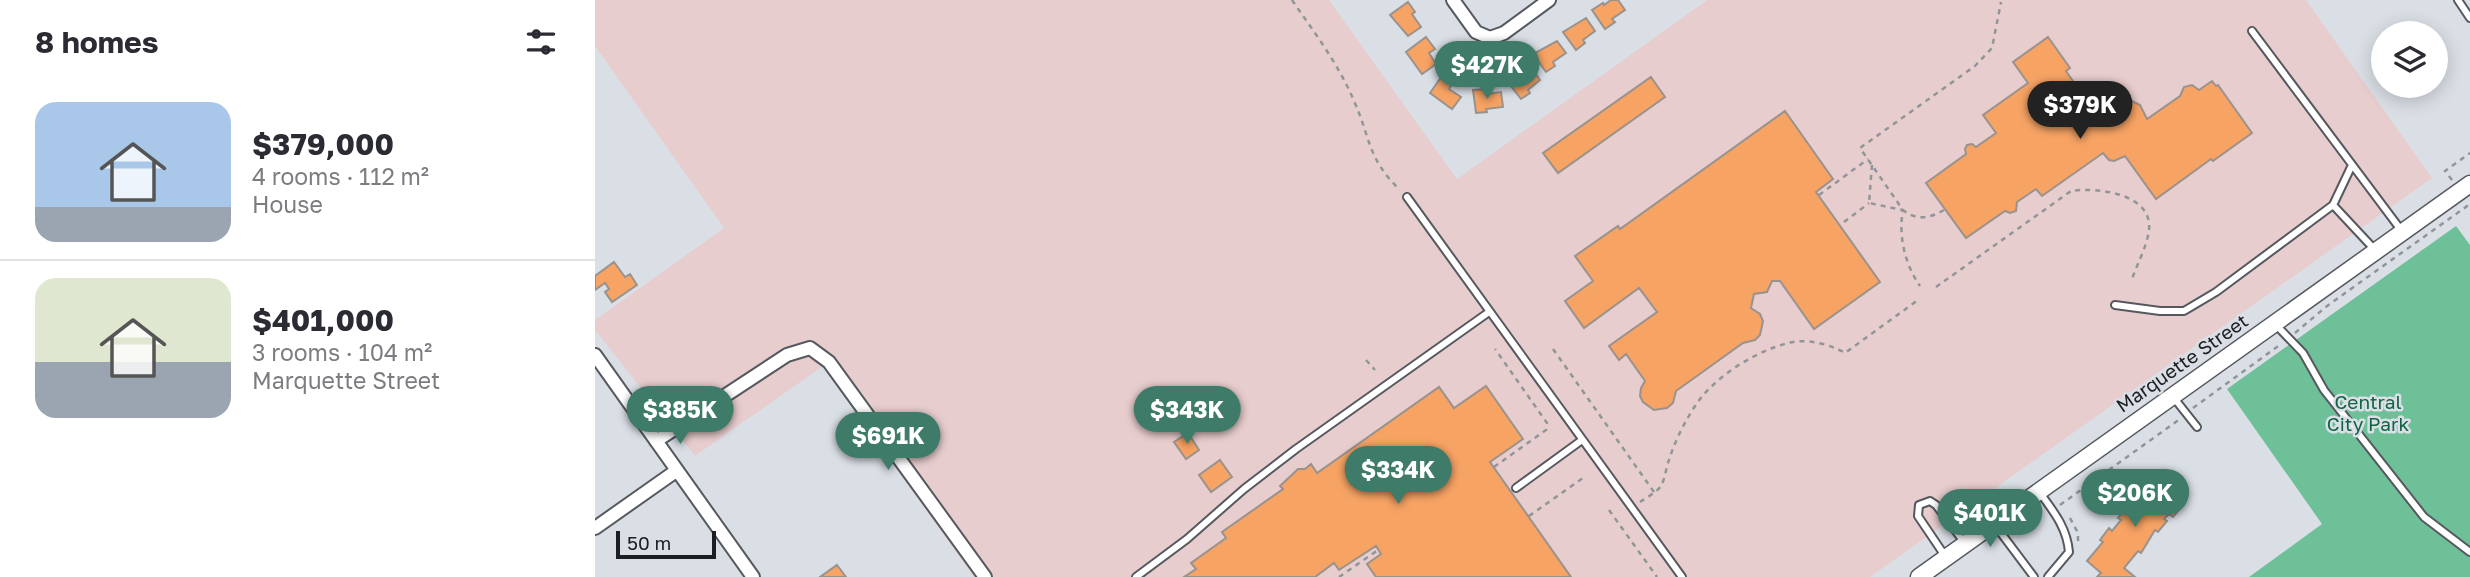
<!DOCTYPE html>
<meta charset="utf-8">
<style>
body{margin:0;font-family:"Golos Text",sans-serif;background:#f2f2f3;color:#2b2b33;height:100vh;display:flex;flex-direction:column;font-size:26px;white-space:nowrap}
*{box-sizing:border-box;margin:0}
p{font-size:23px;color:#7c7c81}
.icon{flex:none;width:38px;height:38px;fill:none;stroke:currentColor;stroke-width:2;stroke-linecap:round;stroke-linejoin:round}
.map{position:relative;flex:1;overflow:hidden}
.side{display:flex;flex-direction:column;background:#fff;width:595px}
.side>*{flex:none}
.controls{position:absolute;left:1776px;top:21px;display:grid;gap:14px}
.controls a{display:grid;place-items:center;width:77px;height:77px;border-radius:50%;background:#fff;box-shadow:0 4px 18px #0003;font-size:35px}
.scale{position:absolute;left:21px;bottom:18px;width:100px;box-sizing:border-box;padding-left:7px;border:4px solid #1d1e21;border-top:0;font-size:19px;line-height:24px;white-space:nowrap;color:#1d1e21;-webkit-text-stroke:5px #dadfe6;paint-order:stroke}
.price{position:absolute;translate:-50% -60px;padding:0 16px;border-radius:24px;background:#3e7c69;color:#fff;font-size:23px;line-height:46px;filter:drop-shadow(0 2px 4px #0008)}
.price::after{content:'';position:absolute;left:50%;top:42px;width:21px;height:16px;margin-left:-10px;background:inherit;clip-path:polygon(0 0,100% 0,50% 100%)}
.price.on{background:#222;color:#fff}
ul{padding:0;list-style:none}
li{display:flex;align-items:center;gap:21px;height:175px;padding:0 35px}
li+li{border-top:2px solid #e1e1e2}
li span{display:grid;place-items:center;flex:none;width:196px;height:140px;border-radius:21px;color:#555}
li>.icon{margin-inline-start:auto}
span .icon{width:84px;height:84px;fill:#fffc;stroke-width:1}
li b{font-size:30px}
h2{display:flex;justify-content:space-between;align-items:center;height:84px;padding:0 35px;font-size:30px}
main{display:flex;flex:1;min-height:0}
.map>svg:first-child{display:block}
.education{fill:#e8cdce}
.green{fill:#6dc097}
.building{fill:#f7a364;stroke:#99928d;stroke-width:2}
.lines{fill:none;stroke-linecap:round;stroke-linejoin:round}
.lane-casing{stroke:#55595f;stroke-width:10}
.street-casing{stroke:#55595f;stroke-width:16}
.secondary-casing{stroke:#55595f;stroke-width:19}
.path{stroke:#91959a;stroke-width:2.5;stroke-dasharray:5 5;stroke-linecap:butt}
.lane{stroke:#fff;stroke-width:6}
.street{stroke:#fff;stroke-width:12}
.secondary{stroke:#fff;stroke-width:16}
.labels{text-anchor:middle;stroke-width:5;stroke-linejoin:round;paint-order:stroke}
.street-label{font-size:19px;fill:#1d1e21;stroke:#dadfe6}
.park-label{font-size:19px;fill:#116543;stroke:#dadfe6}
</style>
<main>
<section class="side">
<h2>8 homes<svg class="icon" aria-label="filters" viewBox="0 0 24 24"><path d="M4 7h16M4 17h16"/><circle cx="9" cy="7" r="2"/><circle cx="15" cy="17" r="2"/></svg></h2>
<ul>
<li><span style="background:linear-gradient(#a9c7e8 75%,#9aa5b1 0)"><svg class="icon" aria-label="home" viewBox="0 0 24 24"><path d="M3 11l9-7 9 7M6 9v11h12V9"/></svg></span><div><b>$379,000</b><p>4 rooms · 112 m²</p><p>House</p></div></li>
<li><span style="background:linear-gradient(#dfe7d0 60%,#9aa5b1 0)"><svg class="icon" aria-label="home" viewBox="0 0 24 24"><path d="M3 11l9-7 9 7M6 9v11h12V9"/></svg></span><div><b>$401,000</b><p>3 rooms · 104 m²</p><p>Marquette Street</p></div></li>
</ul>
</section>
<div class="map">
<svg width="1875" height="577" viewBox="0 0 1875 577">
<rect width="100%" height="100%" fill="#dadfe6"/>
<path class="education" d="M 0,0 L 734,0 L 862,179 L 1112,0 L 1711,0 L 1837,178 L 1275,577 L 379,577 L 228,366 L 100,456 L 0,330 L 0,320 L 129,228 L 0,46 Z"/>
<path class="green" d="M 1861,226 L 1875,245 L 1875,577 L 1654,577 L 1727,524 L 1632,389 Z"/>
<path class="building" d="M 1016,0 L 1023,0 L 1030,10 L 1017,19 L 1020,22 L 1010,29 L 997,10 L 1008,3 L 1009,5 Z
M 813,2 L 820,12 L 817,14 L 826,27 L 813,36 L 795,15 Z
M 991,18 L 1000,31 L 988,40 L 990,43 L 981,50 L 968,32 Z
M 831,37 L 840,49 L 834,53 L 841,64 L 827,74 L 811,52 Z
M 1453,37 L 1475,68 L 1471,71 L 1498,110 L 1510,99 L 1529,97 L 1545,105 L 1552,119 L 1585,96 L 1589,87 L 1597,85 L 1604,90 L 1617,81 L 1621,86 L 1623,85 L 1657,133 L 1618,161 L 1616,159 L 1561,199 L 1530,156 L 1519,161 L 1514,160 L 1508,153 L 1447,196 L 1441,189 L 1422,202 L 1421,211 L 1415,213 L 1410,211 L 1371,238 L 1331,183 L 1371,154 L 1370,149 L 1372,145 L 1377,144 L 1381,147 L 1401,133 L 1388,115 L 1433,83 L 1418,62 Z
M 962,41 L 971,53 L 958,62 L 960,66 L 951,72 L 938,54 Z
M 936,67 L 945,80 L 933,90 L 935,93 L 926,99 L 912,81 Z
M 849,73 L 860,80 L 854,89 L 866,97 L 857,109 L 835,93 Z
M 1056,77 L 1070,97 L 963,173 L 948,153 Z
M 891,89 L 891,94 L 906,92 L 908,107 L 891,109 L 892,112 L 881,113 L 878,90 Z
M 1190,111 L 1238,179 L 1221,192 L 1285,282 L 1219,329 L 1185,281 L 1177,281 L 1172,292 L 1159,294 L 1156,308 L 1165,314 L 1168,321 L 1165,335 L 1160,340 L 1148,343 L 1081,391 L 1078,403 L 1072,408 L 1059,410 L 1048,402 L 1045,396 L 1046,388 L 1050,381 L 1031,354 L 1024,360 L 1014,346 L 1062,312 L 1044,288 L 989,328 L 970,301 L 998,281 L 980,256 L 1023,226 L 1025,229 Z
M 19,262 L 30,277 L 35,274 L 42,285 L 17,302 L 10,292 L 14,289 L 10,283 L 0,290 L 0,276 Z
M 891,386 L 928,439 L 895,462 L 976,577 L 781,577 L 772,564 L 786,554 L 781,546 L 744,570 L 739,563 L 720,577 L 589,577 L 601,569 L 596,563 L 631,538 L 627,532 L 688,489 L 685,486 L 703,469 L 710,469 L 716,464 L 722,473 L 844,387 L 859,408 Z
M 593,433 L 604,450 L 591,459 L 579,442 Z
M 625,460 L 637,477 L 616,492 L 604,475 Z
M 1561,477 L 1586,498 L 1580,507 L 1584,510 L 1578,517 L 1574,514 L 1569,519 L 1572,521 L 1563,532 L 1560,530 L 1546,553 L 1543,551 L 1529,568 L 1540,577 L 1502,577 L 1506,573 L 1492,561 L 1508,542 L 1505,540 L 1514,528 L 1517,531 L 1526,520 L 1523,518 L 1532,506 L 1535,509 L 1544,498 L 1540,495 L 1551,482 L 1554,485 Z
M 242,565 L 251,577 L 225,577 Z"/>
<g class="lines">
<g class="lane-casing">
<path id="lane" d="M 1863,0 L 1875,18
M 1657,31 L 1806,230
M 812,197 L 1087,577
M 1738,205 L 1780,250
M 1520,305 L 1565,311 L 1589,311 L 1621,292 L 1738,205 L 1757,165
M 1681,325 L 1708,353 L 1729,390 L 1829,517 L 1875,552
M 1579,398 L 1602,427
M 921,488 L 987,440
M 1445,493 C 1459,512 1472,528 1474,552 L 1453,577
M 1400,525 L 1439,577
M 1350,556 L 1323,516 L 1324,505 L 1335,501 L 1341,505 L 1369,542
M 541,577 L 592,539 L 649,489 L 701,449 L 894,312"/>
</g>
<g class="street-casing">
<path id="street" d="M 858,0 L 881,32 L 895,38 L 909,33 L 954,0
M 0,355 L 158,577
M 61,441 L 192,355 L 215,348 L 234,362 L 390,577
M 0,528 L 81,471"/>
</g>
<g class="secondary-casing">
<path id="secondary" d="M 1324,577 L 1875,184"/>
</g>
<path class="path" d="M 697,0 C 719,32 744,65 759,101 C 776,139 772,158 805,190
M 1277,165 L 1274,203 L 1308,210 C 1303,235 1310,265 1325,286
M 1857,180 L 1850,171 L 1875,153
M 1224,195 L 1273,159
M 1349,210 C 1336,218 1321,221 1308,210 L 1265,148 L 1380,66 L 1397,48 L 1406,2
M 1249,222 L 1274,203
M 1341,287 L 1476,191 C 1501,187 1558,193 1554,230 C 1552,247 1541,266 1536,282
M 1700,333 L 1732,306 L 1875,204
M 958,349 L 1059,492
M 771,360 L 780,370
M 1598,408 L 1686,344
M 899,467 L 951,430 L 952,423 L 900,349
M 1045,502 C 1051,498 1062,492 1066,486 C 1070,479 1071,468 1074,460 C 1080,441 1089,423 1100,406 C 1119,377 1159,352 1193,343 C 1210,338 1235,344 1250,353 L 1323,300
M 1465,505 L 1585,419
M 1014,510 L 1062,577
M 934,516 L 988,478
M 1475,518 L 1483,533 L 1483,541
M 744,577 L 783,550"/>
<use href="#lane" class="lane"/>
<use href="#street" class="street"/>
<use href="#secondary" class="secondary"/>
</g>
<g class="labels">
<g class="street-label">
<text transform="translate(1587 363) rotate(-35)" y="7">Marquette Street</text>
</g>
<g class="park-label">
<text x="1773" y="409">Central<tspan x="1773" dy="22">City Park</tspan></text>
</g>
</g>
</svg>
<div class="controls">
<a><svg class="icon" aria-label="layers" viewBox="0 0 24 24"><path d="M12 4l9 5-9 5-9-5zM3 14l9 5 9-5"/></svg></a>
</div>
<div class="scale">50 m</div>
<b class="price" style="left:892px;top:101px">$427K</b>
<b class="price on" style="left:1485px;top:141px">$379K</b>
<b class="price" style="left:85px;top:446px">$385K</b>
<b class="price" style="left:592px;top:446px">$343K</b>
<b class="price" style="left:293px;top:472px">$691K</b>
<b class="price" style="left:803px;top:506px">$334K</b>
<b class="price" style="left:1540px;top:529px">$206K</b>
<b class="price" style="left:1395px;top:549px">$401K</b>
</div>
</main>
